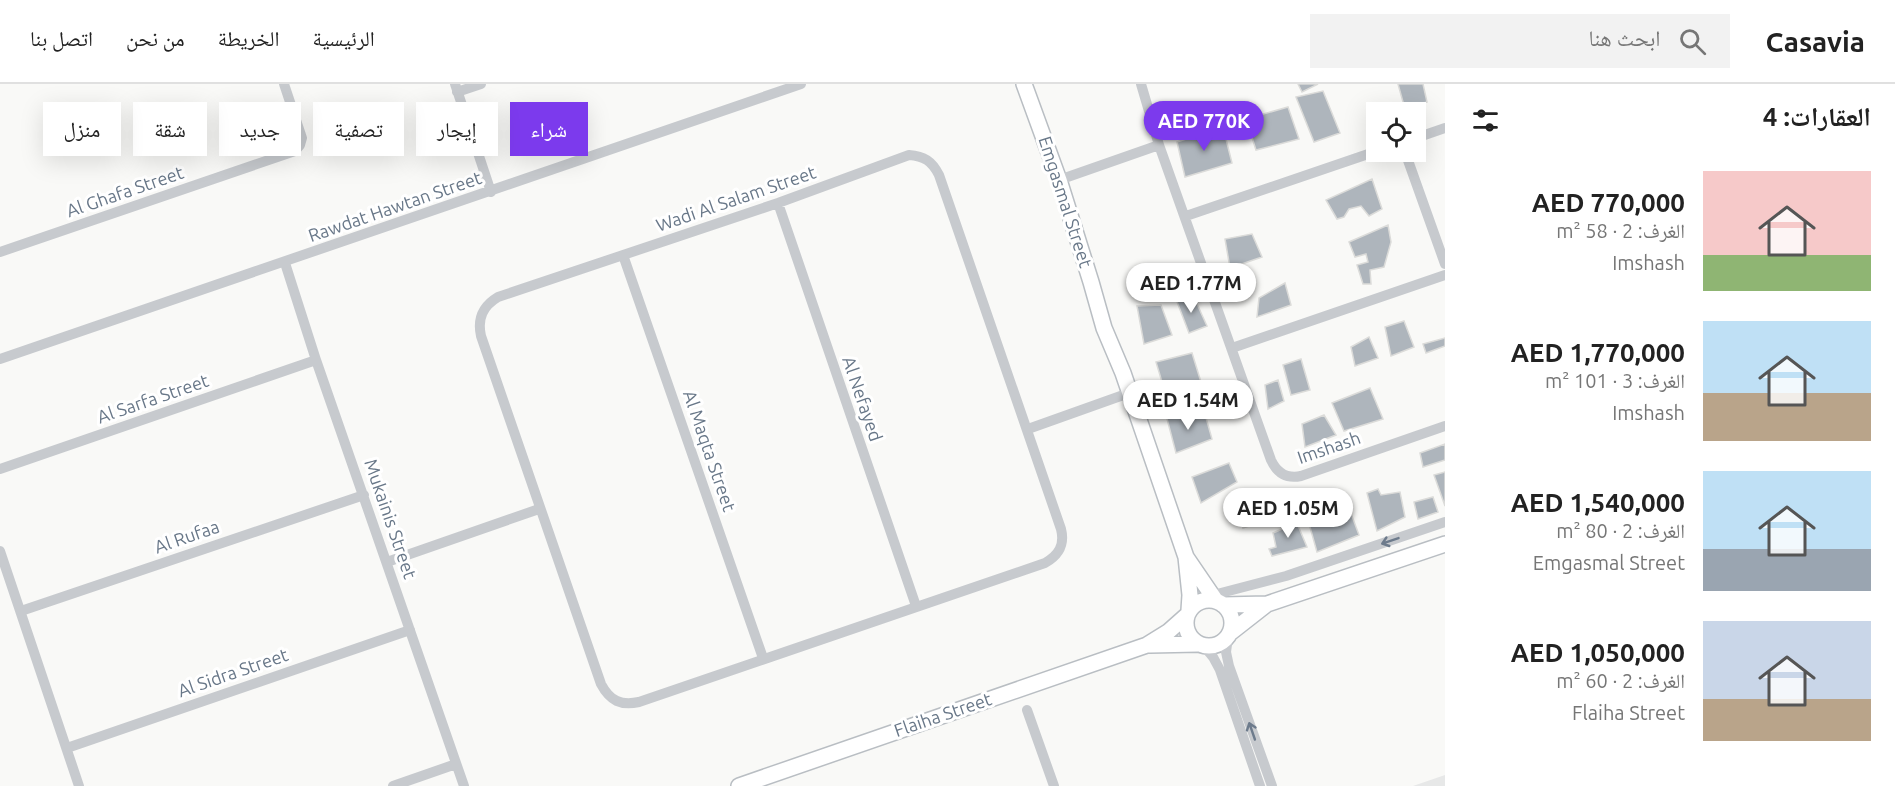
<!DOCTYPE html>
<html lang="ar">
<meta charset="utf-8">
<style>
body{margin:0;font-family:Ubuntu,"Noto Naskh Arabic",sans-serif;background:#f2f2f2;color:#222;direction:rtl;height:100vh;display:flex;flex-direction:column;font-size:22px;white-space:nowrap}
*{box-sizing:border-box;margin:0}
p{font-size:20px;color:#767676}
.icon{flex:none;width:33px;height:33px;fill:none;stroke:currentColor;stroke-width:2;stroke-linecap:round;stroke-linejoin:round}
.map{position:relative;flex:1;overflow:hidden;direction:ltr}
.side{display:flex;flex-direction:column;background:#fff;width:450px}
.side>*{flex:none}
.top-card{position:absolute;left:18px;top:18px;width:570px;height:54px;direction:rtl;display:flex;gap:12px}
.tools{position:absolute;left:1366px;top:18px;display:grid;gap:12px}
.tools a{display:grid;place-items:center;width:60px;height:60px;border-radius:0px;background:#fff;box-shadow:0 6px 24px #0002;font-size:30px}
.price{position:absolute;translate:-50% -51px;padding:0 14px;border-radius:21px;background:#fff;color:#222;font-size:20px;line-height:39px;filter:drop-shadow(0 2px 3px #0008)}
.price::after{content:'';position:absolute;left:50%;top:36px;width:18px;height:14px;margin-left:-9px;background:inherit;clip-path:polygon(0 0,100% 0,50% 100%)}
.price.on{background:#7c3aed;color:#fff}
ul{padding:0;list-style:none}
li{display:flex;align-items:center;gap:18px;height:150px;padding:0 24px}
li span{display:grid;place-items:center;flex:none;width:168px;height:120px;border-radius:0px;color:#555}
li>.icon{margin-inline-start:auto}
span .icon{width:72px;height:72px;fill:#fffc;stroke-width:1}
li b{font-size:26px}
h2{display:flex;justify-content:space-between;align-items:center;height:72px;padding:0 24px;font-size:26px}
.tag{padding:0 21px;border-radius:0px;background:#fff;box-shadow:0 6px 24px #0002;font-size:21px;line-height:54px}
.tag.on{background:#7c3aed;color:#fff}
header{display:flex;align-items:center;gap:36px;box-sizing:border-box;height:84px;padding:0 30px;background:#fff;border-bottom:2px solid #e0e0e0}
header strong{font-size:28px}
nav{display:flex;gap:33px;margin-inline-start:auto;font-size:21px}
.search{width:420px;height:54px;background:#f2f2f2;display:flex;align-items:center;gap:15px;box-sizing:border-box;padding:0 21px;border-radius:0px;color:#767676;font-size:22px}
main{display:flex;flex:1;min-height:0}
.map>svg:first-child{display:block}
.built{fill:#e7e8e8}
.building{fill:#aeb5bc;stroke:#dbdbd9;stroke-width:1.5}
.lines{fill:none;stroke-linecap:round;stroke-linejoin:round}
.secondary-casing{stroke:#b9bec3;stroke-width:18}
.street{stroke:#c7cace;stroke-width:10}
.secondary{stroke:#fff;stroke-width:15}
.oneway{stroke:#6d7b8c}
.labels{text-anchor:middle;stroke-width:6;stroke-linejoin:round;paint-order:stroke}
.street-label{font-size:18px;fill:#687788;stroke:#fff}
</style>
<header>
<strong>Casavia</strong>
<div class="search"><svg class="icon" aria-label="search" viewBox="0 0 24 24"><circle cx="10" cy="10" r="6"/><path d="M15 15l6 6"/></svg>ابحث هنا</div>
<nav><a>الرئيسية</a><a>الخريطة</a><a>من نحن</a><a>اتصل بنا</a></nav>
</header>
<main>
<section class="side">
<h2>العقارات: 4<svg class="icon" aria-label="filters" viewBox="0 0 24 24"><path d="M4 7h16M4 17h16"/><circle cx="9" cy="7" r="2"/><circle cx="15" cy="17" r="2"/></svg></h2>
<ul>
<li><span style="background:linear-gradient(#f6c9c9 70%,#8fb573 0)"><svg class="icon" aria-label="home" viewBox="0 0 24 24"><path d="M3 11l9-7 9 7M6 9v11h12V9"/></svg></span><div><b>AED 770,000</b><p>الغرف: 2 · 58 m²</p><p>Imshash</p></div></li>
<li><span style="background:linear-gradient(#bfe0f5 60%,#b9a48a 0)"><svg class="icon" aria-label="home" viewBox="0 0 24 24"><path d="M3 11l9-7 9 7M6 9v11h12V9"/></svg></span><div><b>AED 1,770,000</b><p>الغرف: 3 · 101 m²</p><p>Imshash</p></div></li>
<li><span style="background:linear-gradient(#bfe0f5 65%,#9aa5b1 0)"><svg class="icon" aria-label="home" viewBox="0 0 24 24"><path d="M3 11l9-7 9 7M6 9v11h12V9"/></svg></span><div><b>AED 1,540,000</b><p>الغرف: 2 · 80 m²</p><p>Emgasmal Street</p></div></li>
<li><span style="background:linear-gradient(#c9d6e8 65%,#b9a48a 0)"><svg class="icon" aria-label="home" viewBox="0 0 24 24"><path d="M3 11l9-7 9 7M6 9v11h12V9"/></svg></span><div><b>AED 1,050,000</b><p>الغرف: 2 · 60 m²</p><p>Flaiha Street</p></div></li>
</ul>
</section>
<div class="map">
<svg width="1445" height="702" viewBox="0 0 1445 702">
<rect width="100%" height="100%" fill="#f9f9f7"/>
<path class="built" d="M 1445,691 L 1445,702 L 1413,702 Z"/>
<path class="building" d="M 1298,0 L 1318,0 L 1302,8 Z
M 1398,0 L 1423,0 L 1427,18 L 1405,25 Z
M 1323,7 L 1340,49 L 1314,58 L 1296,13 Z
M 1288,23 L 1299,55 L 1256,66 L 1246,35 Z
M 1223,43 L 1232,79 L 1185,93 L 1177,58 Z
M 1372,95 L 1382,125 L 1369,132 L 1361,122 L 1349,125 L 1344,133 L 1337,135 L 1326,116 Z
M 1388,141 L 1391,158 L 1384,183 L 1370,186 L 1371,200 L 1363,200 L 1357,181 L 1368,178 L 1366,170 L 1355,173 L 1349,158 Z
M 1252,150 L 1262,173 L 1230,184 L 1225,155 Z
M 1285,199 L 1291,221 L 1257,233 L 1259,214 Z
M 1193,211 L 1207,242 L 1189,249 L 1176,215 Z
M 1161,221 L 1172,251 L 1144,260 L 1137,222 Z
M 1404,237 L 1414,263 L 1391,272 L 1385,243 Z
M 1369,253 L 1378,274 L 1355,282 L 1351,263 Z
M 1445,254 L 1445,262 L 1426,269 L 1423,260 Z
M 1192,269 L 1205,311 L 1168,318 L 1156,278 Z
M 1301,275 L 1310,306 L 1291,311 L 1283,281 Z
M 1278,296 L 1284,317 L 1268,325 L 1265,301 Z
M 1370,304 L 1383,335 L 1344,347 L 1332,319 Z
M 1205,330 L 1212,355 L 1176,369 L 1166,331 Z
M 1324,331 L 1336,351 L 1305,363 L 1302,340 Z
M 1445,360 L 1445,376 L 1423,383 L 1420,369 Z
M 1229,379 L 1237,398 L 1201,419 L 1192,393 Z
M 1445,388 L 1445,422 L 1434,391 Z
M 1378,405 L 1381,411 L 1400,408 L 1405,433 L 1377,447 L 1367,409 Z
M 1345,413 L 1359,451 L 1317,468 L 1306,429 Z
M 1433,413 L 1438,428 L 1418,435 L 1414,418 Z
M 1263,419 L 1271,435 L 1243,444 L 1240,429 Z
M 1294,432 L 1307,463 L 1272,472 L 1269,465 L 1276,463 L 1273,449 L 1289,442 L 1286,434 Z"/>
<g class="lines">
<g class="secondary-casing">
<path id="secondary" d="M 1024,0 L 1059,96 L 1091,198 L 1104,244 L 1123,289 L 1186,473 L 1190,511 L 1189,526
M 1186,473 L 1216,517
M1186 539a23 23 0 1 1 46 0a23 23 0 1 1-46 0Z
M 1223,521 L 1267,520 L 1445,460
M 1230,549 L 1267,520
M 1150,561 L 1198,560
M 739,702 L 1147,561 L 1168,548 L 1186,532"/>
</g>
<path class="street" d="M 455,0 L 491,108
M 1141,0 L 1159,61 L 1271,376 C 1277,389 1287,395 1301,392 L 1445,342
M 457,8 L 481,0
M 1416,54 L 1445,44
M 1405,68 L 1445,180
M 909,71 C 924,72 932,77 939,91 L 1061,445 C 1065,461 1059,471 1045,479 L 639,618 C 621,622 610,617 601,600 L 481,252 C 477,234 483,222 498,213 L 778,119 Z
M 1059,96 L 1159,61
M 778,119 L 916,522
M 1186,132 L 1377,67
M 0,168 L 295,67 L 300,61 L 302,54 L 284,0
M 623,171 L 763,574
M 285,179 L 316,276 L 464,702
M 1232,264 L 1445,191
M 0,275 L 801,0
M 1028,345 L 1129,309
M 0,385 L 316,276
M 0,467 L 79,702
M 387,478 L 539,425
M 1204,516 L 1217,510 L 1286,492 L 1445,438
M 21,527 L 364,411
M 1228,553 L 1226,568 L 1229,582 L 1272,702
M 1204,562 L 1213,573 L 1220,586 L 1260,702
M 1027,626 L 1054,702
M 67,664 L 410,546
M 393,702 L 456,680"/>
<use href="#secondary" class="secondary"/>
</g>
<defs><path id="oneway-shaft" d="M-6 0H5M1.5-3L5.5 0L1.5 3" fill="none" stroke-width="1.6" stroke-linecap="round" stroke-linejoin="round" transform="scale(1.5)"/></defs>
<g class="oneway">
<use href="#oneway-shaft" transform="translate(1390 457) rotate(161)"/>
<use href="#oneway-shaft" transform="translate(1252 647) rotate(-109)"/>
</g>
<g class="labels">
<g class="street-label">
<text transform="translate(125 108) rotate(-19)" y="6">Al Ghafa Street</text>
<text transform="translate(736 115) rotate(-19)" y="6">Wadi Al Salam Street</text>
<text transform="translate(1065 118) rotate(72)" y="6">Emgasmal Street</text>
<text transform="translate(395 123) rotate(-19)" y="6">Rawdat Hawtan Street</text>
<text transform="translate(153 315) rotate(-19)" y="6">Al Sarfa Street</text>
<text transform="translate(862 315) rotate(71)" y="6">Al Nefayed</text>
<text transform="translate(1329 364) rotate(-19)" y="6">Imshash</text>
<text transform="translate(709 367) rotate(71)" y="6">Al Maqta Street</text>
<text transform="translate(390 435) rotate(71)" y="6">Mukainis Street</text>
<text transform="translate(187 453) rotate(-19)" y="6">Al Rufaa</text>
<text transform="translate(233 589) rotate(-19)" y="6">Al Sidra Street</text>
<text transform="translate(943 631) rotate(-19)" y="6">Flaiha Street</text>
</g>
</g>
</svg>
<div class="tools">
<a><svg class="icon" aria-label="locate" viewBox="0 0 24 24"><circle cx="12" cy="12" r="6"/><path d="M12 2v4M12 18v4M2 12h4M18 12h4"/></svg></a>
</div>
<b class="price on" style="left:1204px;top:68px">AED 770K</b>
<b class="price" style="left:1191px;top:230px">AED 1.77M</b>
<b class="price" style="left:1188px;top:347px">AED 1.54M</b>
<b class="price" style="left:1288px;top:455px">AED 1.05M</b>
<div class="top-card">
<a class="tag on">شراء</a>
<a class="tag">إيجار</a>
<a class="tag">تصفية</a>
<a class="tag">جديد</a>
<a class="tag">شقة</a>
<a class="tag">منزل</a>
</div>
</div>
</main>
